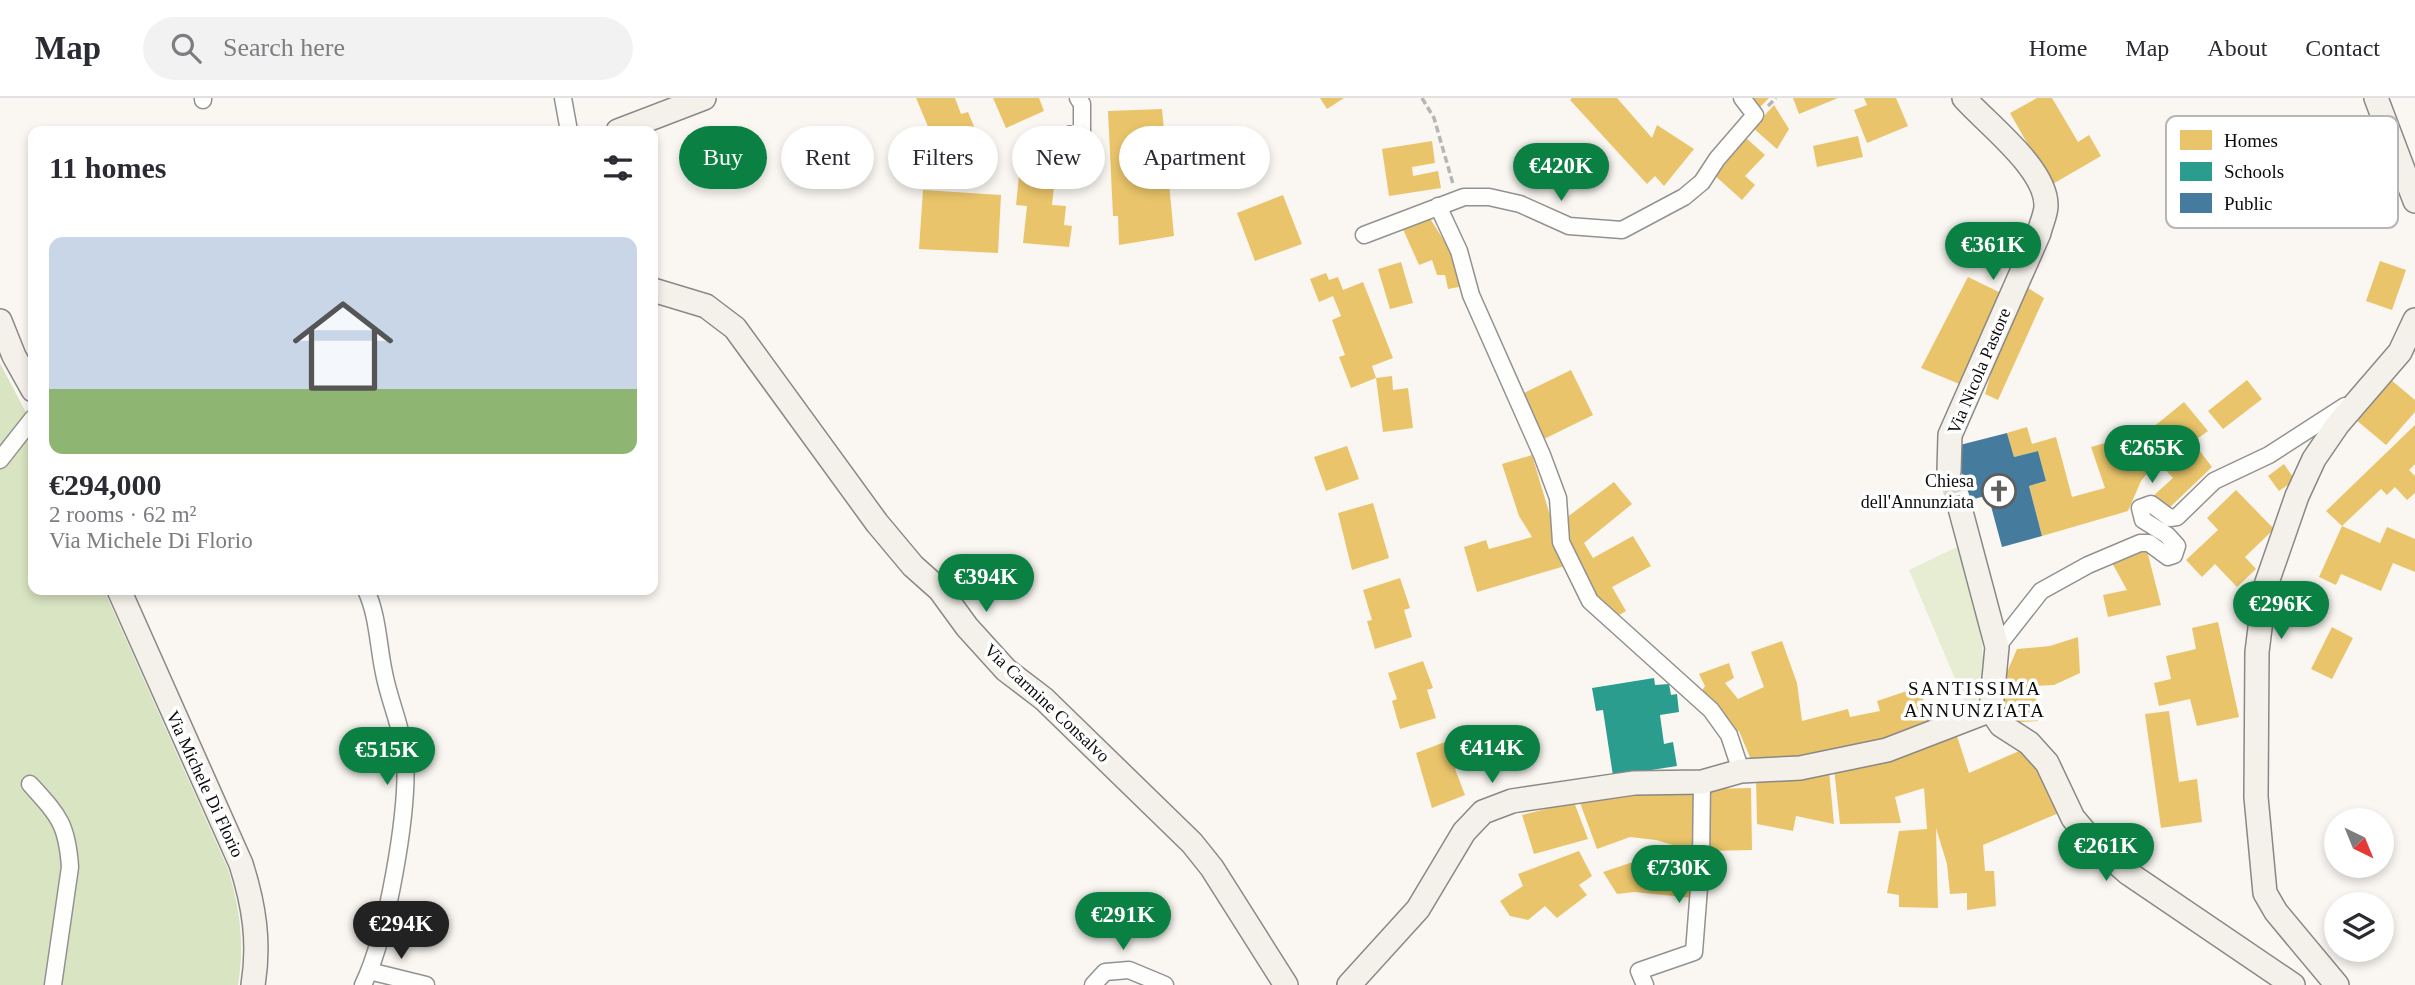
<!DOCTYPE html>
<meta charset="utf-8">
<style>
body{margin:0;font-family:Georgia,serif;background:#f2f2f3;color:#2b2b33;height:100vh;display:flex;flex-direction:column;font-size:26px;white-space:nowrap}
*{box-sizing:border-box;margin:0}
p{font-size:23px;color:#7c7c81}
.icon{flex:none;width:38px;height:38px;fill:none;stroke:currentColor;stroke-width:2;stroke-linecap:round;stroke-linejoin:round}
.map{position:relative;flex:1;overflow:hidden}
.side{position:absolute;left:28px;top:28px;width:630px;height:469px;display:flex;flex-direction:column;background:#fff;border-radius:14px;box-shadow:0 4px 10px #0003}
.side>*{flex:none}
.banner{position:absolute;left:679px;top:28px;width:665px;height:63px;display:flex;gap:14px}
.needle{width:46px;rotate:137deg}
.controls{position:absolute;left:2324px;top:710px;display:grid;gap:14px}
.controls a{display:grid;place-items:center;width:70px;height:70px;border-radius:50%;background:#fff;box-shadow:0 4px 10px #0003;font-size:35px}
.price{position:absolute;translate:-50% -60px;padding:0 16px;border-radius:24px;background:#0b8043;color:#fff;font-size:23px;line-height:46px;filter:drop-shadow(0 2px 4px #0008)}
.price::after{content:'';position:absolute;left:50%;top:42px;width:21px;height:16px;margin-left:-10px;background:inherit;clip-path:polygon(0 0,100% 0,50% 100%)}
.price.selected{background:#222;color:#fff}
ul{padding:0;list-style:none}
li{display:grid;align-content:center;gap:14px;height:371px;padding:0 21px}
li+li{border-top:2px solid #e1e1e2}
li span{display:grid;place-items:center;height:217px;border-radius:14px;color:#555}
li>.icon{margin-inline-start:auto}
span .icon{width:126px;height:126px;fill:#fffc;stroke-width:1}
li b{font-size:30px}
h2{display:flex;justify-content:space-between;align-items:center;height:84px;padding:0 21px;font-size:30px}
.chip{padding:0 24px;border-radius:32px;background:#fff;box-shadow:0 4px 10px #0003;font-size:24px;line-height:63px}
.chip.selected{background:#0b8043;color:#fff}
header{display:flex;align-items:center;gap:42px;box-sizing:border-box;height:98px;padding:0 35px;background:#fff;border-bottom:2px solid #e1e1e2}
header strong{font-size:33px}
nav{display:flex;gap:38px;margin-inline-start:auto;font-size:24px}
.search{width:490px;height:63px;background:#f2f2f3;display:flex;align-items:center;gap:18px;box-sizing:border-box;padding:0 24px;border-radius:38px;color:#7c7c81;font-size:26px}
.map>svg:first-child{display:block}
.green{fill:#e7edd3}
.forest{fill:#d9e4c2}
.homes{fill:#e9c46a}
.schools{fill:#2a9d8f}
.public{fill:#457b9d}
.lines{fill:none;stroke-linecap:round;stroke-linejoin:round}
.secondary-tunnel{stroke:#d6d4d0;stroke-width:23;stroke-dasharray:23 11;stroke-linecap:butt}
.street-casing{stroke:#939290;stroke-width:19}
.secondary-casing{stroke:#8a8886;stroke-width:26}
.path{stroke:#b7b6b6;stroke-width:3.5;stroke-dasharray:7 3.5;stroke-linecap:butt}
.street{stroke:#fefefd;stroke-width:16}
.secondary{stroke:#f4f1ea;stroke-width:23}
.labels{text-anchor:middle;stroke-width:7;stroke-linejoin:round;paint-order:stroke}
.street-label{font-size:18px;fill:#0c0c0c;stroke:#fff}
.poi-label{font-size:18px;fill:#0c0c0c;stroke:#fff;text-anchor:end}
.neighbourhood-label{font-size:19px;letter-spacing:2px;fill:#0c0c0c;stroke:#fff}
.key{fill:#fff;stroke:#b6b6b6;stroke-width:2}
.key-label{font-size:19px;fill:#0c0c0c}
</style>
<header>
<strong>Map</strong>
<div class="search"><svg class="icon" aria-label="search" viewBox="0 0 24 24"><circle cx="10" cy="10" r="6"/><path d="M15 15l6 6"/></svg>Search here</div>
<nav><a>Home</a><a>Map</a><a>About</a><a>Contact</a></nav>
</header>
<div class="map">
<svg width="2415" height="887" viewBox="0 0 2415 887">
<rect width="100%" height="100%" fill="#faf7f2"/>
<path class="green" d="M 1961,447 C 1975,502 1988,547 1982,605 L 1967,609 L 1909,472 Z"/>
<path class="forest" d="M 0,265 L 33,328 L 33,492 L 104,492 L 228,771 C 240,811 245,846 238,887 L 0,887 Z"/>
<path class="homes" d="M 916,0 L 955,0 L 961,16 L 968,14 L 981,45 L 947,59 L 937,35 L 932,38 Z
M 993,0 L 1039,0 L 1044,13 L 1006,30 Z
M 1320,0 L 1344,0 L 1327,11 Z
M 1572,0 L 1617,0 L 1652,40 L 1657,27 L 1694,51 L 1664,88 L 1655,78 L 1647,86 L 1570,2 Z
M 1748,0 L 1769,0 L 1759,10 Z
M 1793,0 L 1838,0 L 1799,16 Z
M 1864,0 L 1896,0 L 1908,28 L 1867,45 L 1854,12 L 1867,7 Z
M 2037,0 L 2052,0 L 2078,44 L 2089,37 L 2101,58 L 2051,87 L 2010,15 Z
M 1774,7 L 1789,31 L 1777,51 L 1753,30 Z
M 1162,11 L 1174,138 L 1119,147 L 1118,118 L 1113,118 L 1108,13 Z
M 1858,38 L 1863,59 L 1817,69 L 1813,48 Z
M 1745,39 L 1765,57 L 1745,78 L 1755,87 L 1742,102 L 1712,75 Z
M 1432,43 L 1435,65 L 1412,69 L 1413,78 L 1438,73 L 1441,90 L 1389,98 L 1382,51 Z
M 1033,50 L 1058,52 L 1052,107 L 1066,108 L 1064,127 L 1072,128 L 1069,149 L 1023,145 L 1027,108 L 1016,107 L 1020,68 L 1031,69 Z
M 923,92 L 1001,97 L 998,155 L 919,151 Z
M 1283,97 L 1302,146 L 1255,163 L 1237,115 Z
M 1429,119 L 1454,158 L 1464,188 L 1448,191 L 1445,177 L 1437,177 L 1432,162 L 1419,167 L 1402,129 Z
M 2380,163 L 2406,172 L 2392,212 L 2366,203 Z
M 1401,164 L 1413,205 L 1390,211 L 1378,171 Z
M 1326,175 L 1329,182 L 1338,179 L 1343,192 L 1363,184 L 1393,260 L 1372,268 L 1376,280 L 1351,290 L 1339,259 L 1345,257 L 1332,222 L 1341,218 L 1333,198 L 1319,204 L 1310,181 Z
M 1968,179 L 2003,196 L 1964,288 L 1921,270 Z
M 2025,188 L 2044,200 L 1998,302 L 1985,296 L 2005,228 Z
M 1571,272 L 1593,317 L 1544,341 L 1522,296 Z
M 1392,278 L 1393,292 L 1408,290 L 1413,330 L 1383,334 L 1376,280 Z
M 2390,281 L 2415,302 L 2415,314 L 2386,347 L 2355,321 Z
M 2247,282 L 2262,301 L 2223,331 L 2208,313 Z
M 2184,304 L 2208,333 L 2193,344 L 2212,369 L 2167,412 L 2152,399 L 2173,380 L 2157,363 L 2141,383 L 2128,413 L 2042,438 L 2029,388 L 2046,383 L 2038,353 L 2014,359 L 2007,335 L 2027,329 L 2032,346 L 2056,339 L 2072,399 L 2105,390 L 2091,349 L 2112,343 L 2120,372 L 2152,330 Z
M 2415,327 L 2415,366 L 2409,372 L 2415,378 L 2415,395 L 2407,402 L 2395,389 L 2387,397 L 2381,391 L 2342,428 L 2326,413 Z
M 1347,348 L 1359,381 L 1326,393 L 1314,359 Z
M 1532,357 L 1565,468 L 1477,494 L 1464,449 L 1486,442 L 1489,451 L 1532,439 L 1519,418 L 1502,366 Z
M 2284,366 L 2295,382 L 2279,393 L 2268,378 Z
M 1614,384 L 1632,406 L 1584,445 L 1593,460 L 1633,438 L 1651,468 L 1612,489 L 1626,513 L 1614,520 L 1602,511 L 1563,441 L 1566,420 Z
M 2236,392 L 2274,431 L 2245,459 L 2256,471 L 2237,489 L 2215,466 L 2202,479 L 2186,462 L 2218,432 L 2207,420 Z
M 1373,405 L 1389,460 L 1352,472 L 1338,415 Z
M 2342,428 L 2380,445 L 2387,429 L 2415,441 L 2415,474 L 2393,465 L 2381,493 L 2341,476 L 2336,487 L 2319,479 Z
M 2146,449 L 2161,507 L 2108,519 L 2103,497 L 2127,492 L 2111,463 Z
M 1400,480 L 1410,510 L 1404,512 L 1412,539 L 1375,551 L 1367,523 L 1372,522 L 1363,492 Z
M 2218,524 L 2239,619 L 2197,628 L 2190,601 L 2159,608 L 2154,585 L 2171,581 L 2166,558 L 2196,551 L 2192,530 Z
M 2332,529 L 2353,540 L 2332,581 L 2311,571 Z
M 2078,539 L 2080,575 L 2054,587 L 2035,588 L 2038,623 L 2007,625 L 2001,588 L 2017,551 L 2050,548 Z
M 1782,543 L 1797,585 L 1802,623 L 1848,611 L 1850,619 L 1880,613 L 1877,603 L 1919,589 L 1932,628 L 1890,642 L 1754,669 L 1739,633 L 1730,632 L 1723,615 L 1700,596 L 1705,588 L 1699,576 L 1729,565 L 1734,580 L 1725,585 L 1738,601 L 1764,589 L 1751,554 Z
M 1423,563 L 1433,590 L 1427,592 L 1436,620 L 1400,631 L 1392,603 L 1397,601 L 1388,575 Z
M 2169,613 L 2179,684 L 2197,681 L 2202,724 L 2161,730 L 2145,616 Z
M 1956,635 L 1969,675 L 2026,650 L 2037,664 L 2059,715 L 1983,747 L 1985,773 L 1994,773 L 1996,808 L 1967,812 L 1967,795 L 1950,796 L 1947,766 L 1936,730 L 1938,810 L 1899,809 L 1899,797 L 1887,795 L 1899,733 L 1927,731 L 1924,690 L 1895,699 L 1901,725 L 1840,726 L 1834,670 Z
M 1450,642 L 1460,669 L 1455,671 L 1465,697 L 1432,710 L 1416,655 Z
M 1829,673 L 1834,726 L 1796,718 L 1793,733 L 1757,726 L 1756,678 Z
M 1751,690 L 1752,752 L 1707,753 L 1706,691 Z
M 1627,692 L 1697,695 L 1696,754 L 1656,742 L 1630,739 L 1597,751 L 1579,702 Z
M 1574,704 L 1588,741 L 1534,756 L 1522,717 Z
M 1579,753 L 1592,778 L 1579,787 L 1587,797 L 1557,820 L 1545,808 L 1528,822 L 1510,818 L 1500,803 L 1523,788 L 1518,776 Z
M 1682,757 L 1696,764 L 1693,800 L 1634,794 L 1617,796 L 1603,774 L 1636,763 L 1680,768 Z"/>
<path class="schools" d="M 1654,580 L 1655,587 L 1669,586 L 1671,597 L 1677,596 L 1679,614 L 1660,617 L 1664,646 L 1673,644 L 1677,668 L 1613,678 L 1603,612 L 1596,613 L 1592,590 Z"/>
<path class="public" d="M 2007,335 L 2014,359 L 2038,353 L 2046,383 L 2029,388 L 2042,438 L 2002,449 L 1988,397 L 1971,402 L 1952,349 Z"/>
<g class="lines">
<path class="secondary-tunnel" d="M 1949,373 L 1960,410"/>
<g class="street-casing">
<path id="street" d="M 203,0 L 203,2
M 563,0 L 569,33
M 1024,50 L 1082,33 L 1082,6 L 1078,0
M 1438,108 L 1459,153 L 1471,197 L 1542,357 L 1558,400 L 1561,444 L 1590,503 L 1711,612 L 1729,637 L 1741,673
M 1364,137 L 1464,99 L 1489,99 L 1520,106 L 1569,128 L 1622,132 L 1684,99 L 1702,84 L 1717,61 L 1755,17 L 1742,0
M 0,362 L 33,320
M 1997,549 L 2041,493 L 2088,467 L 2140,445 L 2149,445 L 2168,459 L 2174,457 L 2177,448 L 2167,437 L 2143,422 L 2140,410 L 2151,406 L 2170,420 L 2177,419 L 2214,383 L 2269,357 L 2345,308
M 30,686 C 58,717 67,725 70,769 L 53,887
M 369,873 L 426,887
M 363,887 C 387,838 409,713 405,658 C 402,630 389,602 384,575 C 378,547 378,518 366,492
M 1093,887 L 1105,874 L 1129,872 L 1165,887
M 1645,887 L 1639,873 L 1694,854 L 1701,764 L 1702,684"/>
</g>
<g class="secondary-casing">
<path id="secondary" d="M 2376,0 L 2415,103
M 618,33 L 704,0
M 653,192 L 706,208 L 735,230 L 877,425 L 913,468 L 940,492 L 967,529 L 1006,572 L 1044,601 L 1192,745 L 1212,770 L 1286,887
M 0,223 L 14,258 L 33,292
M 1949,373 L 1950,337 L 2039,135 C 2041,126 2046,116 2046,108 C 2047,71 1987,26 1964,0
M 1960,410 L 1997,549 L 1991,612
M 119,492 L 241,766 C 254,807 260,844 253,887
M 1991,612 L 2001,627 L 2029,645 L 2047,665 L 2073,720 L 2095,746 L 2128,775 L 2293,887
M 1349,887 L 1418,811 L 1464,734 L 1483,714 L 1512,703 L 1634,685 L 1702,684 L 1741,673 L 1800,670 L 1887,652 L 1991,612
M 2337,887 L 2276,814 L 2265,795 L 2256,699 L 2257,554 L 2265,490 L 2297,398 L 2314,361 L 2338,326 L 2400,254 L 2415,222"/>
</g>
<path class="path" d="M 1422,0 L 1434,20 L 1453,86
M 1768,8 L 1776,0"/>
<use href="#street" class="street"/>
<use href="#secondary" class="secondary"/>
</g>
<defs>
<g id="church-ring" transform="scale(1.75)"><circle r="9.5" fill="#fff" stroke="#5f5e5c" stroke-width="1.5"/><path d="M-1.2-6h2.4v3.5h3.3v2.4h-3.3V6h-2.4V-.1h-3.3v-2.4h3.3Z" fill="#5f5e5c"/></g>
</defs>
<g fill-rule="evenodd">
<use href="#church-ring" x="1999" y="393"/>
</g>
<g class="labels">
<g class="street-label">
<text transform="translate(1979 273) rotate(-67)" y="6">Via Nicola Pastore</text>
<text transform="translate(1047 605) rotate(43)" y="6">Via Carmine Consalvo</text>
<text transform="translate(205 686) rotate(65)" y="6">Via Michele Di Florio</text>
</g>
<g class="poi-label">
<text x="1974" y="389">Chiesa<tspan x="1974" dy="21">dell'Annunziata</tspan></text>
</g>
<g class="neighbourhood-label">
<text x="1975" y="597">SANTISSIMA<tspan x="1975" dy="22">ANNUNZIATA</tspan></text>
</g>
</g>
<rect x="2166" y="18" width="232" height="112" rx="10" class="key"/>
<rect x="2180" y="32" width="32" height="20" fill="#e9c46a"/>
<rect x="2180" y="64" width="32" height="19" fill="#2a9d8f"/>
<rect x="2180" y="95" width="32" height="20" fill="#457b9d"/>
<g class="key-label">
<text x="2224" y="49">Homes</text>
<text x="2224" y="80">Schools</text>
<text x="2224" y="112">Public</text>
</g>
</svg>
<div class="controls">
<a><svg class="needle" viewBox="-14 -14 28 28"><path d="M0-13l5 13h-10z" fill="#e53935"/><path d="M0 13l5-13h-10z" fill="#7c7c81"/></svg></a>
<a><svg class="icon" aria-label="layers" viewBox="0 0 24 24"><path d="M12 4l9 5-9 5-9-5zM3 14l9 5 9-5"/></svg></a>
</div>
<b class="price" style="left:1561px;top:105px">€420K</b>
<b class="price" style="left:1993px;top:184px">€361K</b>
<b class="price" style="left:2152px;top:387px">€265K</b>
<b class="price" style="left:986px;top:516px">€394K</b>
<b class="price" style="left:2281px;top:543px">€296K</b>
<b class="price" style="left:1492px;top:687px">€414K</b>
<b class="price" style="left:387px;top:689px">€515K</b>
<b class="price" style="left:2106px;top:785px">€261K</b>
<b class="price" style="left:1679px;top:807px">€730K</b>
<b class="price" style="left:1123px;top:854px">€291K</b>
<b class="price selected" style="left:401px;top:863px">€294K</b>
<div class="banner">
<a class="chip selected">Buy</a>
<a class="chip">Rent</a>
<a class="chip">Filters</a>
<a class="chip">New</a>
<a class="chip">Apartment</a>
</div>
<section class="side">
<h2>11 homes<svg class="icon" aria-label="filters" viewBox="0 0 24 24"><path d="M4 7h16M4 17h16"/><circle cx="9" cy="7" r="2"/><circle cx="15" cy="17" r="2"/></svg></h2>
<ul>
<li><span style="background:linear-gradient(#c9d6e8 70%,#8fb573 0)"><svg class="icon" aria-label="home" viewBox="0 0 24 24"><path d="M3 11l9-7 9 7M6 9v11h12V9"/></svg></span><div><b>€294,000</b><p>2 rooms · 62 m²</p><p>Via Michele Di Florio</p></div></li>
</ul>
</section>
</div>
